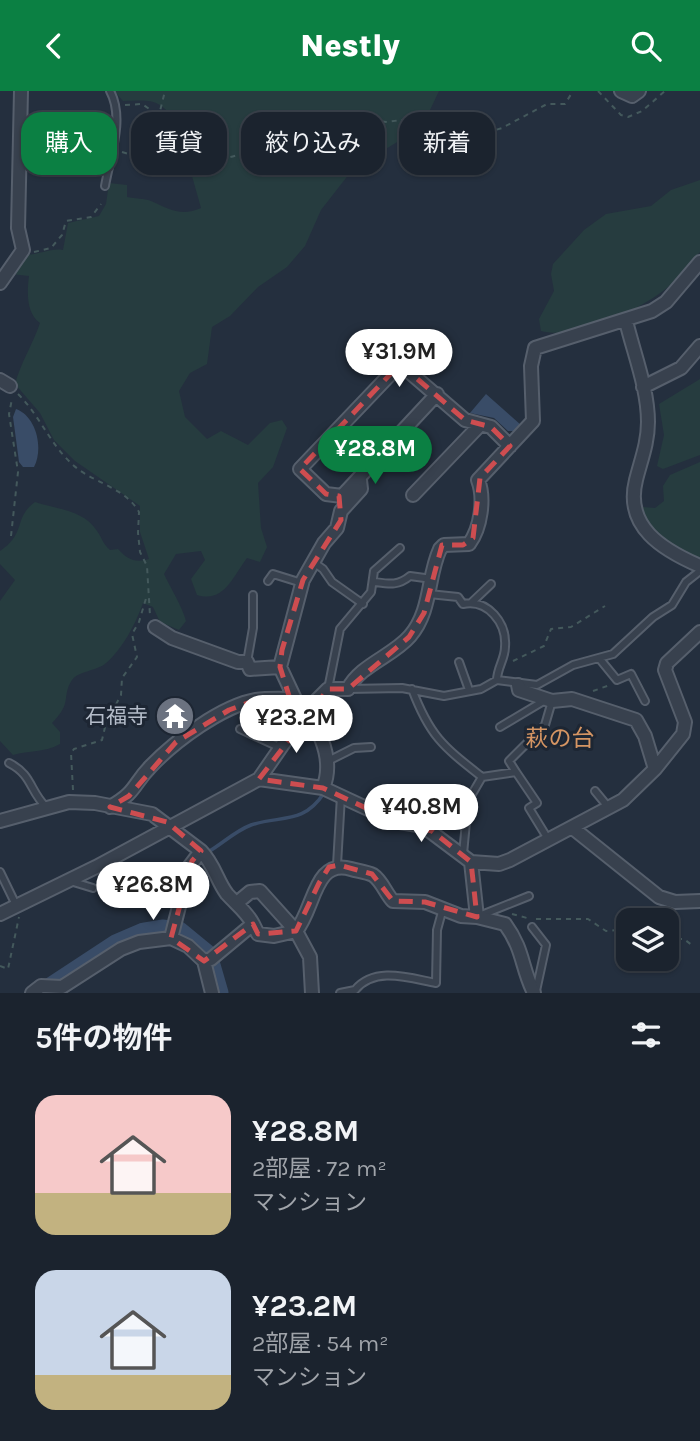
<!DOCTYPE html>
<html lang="ja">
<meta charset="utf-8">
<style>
body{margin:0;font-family:Karla,"Noto Sans JP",sans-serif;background:#282f3a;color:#f1f3f6;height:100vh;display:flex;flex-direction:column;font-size:26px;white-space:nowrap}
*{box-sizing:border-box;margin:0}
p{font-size:23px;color:#a0a4aa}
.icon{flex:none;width:38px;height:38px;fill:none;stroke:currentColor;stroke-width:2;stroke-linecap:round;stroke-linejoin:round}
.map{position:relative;height:902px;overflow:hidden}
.sheet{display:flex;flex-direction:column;background:#1b232e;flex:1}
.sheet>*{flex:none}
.top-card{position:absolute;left:21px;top:21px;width:658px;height:63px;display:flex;gap:14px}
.buttons{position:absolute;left:616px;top:817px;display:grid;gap:14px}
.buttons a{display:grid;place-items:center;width:63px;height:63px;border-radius:14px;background:#1b232e;box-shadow:0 2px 5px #0004,0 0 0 2px #39404a;font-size:35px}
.price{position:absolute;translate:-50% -60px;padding:0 16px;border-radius:24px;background:#fff;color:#222;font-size:23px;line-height:46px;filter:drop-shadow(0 2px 4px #0008)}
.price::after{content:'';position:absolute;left:50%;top:42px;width:21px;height:16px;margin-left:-10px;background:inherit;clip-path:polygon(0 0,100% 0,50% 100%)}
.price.active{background:#0b8043;color:#fff}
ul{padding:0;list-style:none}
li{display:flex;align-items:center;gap:21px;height:175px;padding:0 35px}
li span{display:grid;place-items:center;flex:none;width:196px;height:140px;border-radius:21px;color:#555}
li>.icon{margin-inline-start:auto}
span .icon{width:84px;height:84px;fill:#fffc;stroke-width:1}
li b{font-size:30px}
h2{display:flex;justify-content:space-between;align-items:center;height:84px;padding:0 35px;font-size:30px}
.pill{padding:0 24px;border-radius:21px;background:#1b232e;box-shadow:0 2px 5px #0004,0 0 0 2px #39404a;font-size:24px;line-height:63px}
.pill.active{background:#0b8043;color:#fff}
header{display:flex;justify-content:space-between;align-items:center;height:91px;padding:0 35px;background:#0b8043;color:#fff;font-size:32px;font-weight:800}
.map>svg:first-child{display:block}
.green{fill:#263c3f}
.water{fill:#394c67}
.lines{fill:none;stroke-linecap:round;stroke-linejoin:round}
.stream{stroke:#394c67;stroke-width:3.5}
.river{stroke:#394c67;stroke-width:21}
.service-casing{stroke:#565f6c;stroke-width:10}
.minor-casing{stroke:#565f6c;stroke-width:16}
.path{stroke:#44595c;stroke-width:2;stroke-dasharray:5 5;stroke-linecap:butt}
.service{stroke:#38414e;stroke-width:6}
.minor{stroke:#38414e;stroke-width:12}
.marked{fill:none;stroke:#ce4d50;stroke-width:5;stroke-dasharray:14 9;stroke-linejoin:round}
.labels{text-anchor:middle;stroke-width:6;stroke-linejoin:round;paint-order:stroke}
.poi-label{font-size:21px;fill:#b4bcc9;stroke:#1d2633;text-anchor:end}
.neighbourhood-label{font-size:23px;fill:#d59563;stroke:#1d2633}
</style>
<header><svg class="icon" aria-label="back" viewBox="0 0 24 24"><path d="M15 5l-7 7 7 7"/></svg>Nestly<svg class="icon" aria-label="search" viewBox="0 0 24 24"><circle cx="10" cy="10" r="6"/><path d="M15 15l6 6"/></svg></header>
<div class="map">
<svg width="700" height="902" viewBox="0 0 700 902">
<rect width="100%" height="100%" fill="#242f3e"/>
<path class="green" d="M 114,0 L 439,0 L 430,19 L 407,45 L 353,78 L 321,119 L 305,155 L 287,176 L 258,196 L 230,225 L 212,236 L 207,273 L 190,282 L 179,300 L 185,326 L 207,348 L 221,340 L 248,354 L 270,332 L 282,329 L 287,337 L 273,376 L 258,392 L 261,437 L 267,456 L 260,471 L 247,467 C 232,487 224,512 197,504 L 191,488 L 205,469 L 201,460 L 176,463 L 164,483 C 171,498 182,515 186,530 L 179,539 L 160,531 L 153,516 L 143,512 C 136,532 122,559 106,572 C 97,580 78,580 72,589 C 61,606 73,611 52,632 L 60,641 L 60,653 C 45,662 29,659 13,664 L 0,650 L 0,510 L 15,489 L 0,473 L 0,460 C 27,442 13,427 35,411 C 56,418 84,419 97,440 C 102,447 103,453 110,459 L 118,458 C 128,469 135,472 149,468 L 140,441 L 140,415 L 75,370 L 54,349 L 40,322 L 15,293 C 21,271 33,253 40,232 C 26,222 27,201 29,185 L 11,183 L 27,164 C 40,163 52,157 63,159 L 68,132 L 99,125 L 106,113 L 109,92 L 127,94 L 127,106 C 135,108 144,107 151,110 C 169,118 181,126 201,117 L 192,85 L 179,80 L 164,84 C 154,64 167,49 177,32 C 159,7 152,9 123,10 Z
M 700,89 L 700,161 C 692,170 684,181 675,190 C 648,216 578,250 541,240 L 539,228 L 554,200 L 551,183 L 553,173 L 584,139 L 606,123 L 651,115 L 671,99 Z
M 700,288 L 700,364 L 663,378 L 657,375 L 664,344 L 659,313 Z
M 700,371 L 700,467 C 677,457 645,445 643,416 L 655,417 L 664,410 L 663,395 L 670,384 Z"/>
<path class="water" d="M 335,29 L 356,30 L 370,38 L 372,45 L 342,60 L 335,59 L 322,36 Z
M 486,303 L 521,334 L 516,340 L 508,340 L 494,327 L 470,322 Z
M 16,318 C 36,325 44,357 34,376 L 23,376 L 19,371 L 13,326 Z"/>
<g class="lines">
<path class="stream" d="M 208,761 C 222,753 235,740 251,734 C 281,724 303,734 324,702"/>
<path class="river" d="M 43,902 L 116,854 L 144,842 L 162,839 L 179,841 L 207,864 L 218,902"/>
<g class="service-casing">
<path id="service" d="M 19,59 L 110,68
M 105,95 C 110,66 125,27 110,0
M 313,471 L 323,478 L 332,491 L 363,513
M 268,490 L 273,483 L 302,492
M 375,491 C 389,493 398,495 410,485 L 432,488
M 429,503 L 458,506 L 463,513 C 488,508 507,532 505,556 C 505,568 497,577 497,589
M 471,512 L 491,493
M 599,567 L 617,589 L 631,583 L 645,610
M 247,571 L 253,537 L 253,504
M 459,571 L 469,599
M 328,598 L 340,538 L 371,501 L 374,480 L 400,457
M 348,598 L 402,597 L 444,605 L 481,598 L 497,589 L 537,594 L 573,574 L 613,563 L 653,526 L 672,514 L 686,491 L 700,480
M 412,598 C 430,646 444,656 482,686 L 516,681 L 509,670 L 545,634 L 552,610
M 500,636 L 547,608
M 240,638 L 281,657
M 328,670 L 354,657 L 371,656
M 9,672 C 33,684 29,700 47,717
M 516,681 L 537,712 L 529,717 L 548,748
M 595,700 L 609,717
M 463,763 L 468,710 L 482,686
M 337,774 L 341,705
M 0,781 L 16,814
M 70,790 L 93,797
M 479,825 L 529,805
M 532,836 L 546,854 L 536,900
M 340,902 L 355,899 C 375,875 409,887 436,892 L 437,839 L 443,817"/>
</g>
<g class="minor-casing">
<path id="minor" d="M 621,0 L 632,5 L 639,0
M 0,192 L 23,159 L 18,137 L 21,0
M 626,230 C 634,263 648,298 648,331 C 648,352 641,369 636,389 C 624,436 663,459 700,475
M 0,289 L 10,295
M 643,296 L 681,277 L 700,255
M 437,303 L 342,405 L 326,403 L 300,378 L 400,273 L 465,329 L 491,336 L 510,355
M 413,404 L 479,335
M 155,536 L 172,547 L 238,571 L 247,571 L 250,578 L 280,576 L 295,608
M 280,576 L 303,489 L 324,452 L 337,437 L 341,420 L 361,398 L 360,389
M 518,594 L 519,599 L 552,610 L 572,608 L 636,629 L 645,645 L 655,678
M 259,688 L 306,620 L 328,598 L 348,598 C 360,574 393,565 410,545 C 432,519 427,486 440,458 L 444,454 L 469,453 C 481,437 485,407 478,389 L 533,330 L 531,275 L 535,257 L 652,220 L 666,211 L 700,171
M 110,716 C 137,701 133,693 151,675 C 175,650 222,615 256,609 C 269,607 283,608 295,608 C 316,630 336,666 323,697
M 0,730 L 69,711 L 95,712 L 152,723 L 201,760 L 189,776 L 171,847
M 574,738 L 659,806 L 675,811 L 700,810
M 201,760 C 214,773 217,790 227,803 C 236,813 246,820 253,833 L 211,868 L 204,870
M 471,771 L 477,826 L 505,833 C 524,859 521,876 534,902
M 238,811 L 250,801 L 260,800 L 296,840 C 315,817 314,767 351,778 C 358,780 367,781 373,784 C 382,790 386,803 393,810 L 425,811 L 461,825 L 477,826
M 0,823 L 96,776 L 259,688 L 323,697 L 394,730 L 423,735 L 471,771 L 499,773 L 510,769 L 623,709 L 655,678 L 683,643 L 685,631 L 665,579 L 667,572 L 700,541
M 253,833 L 258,843 L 274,845 L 296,840 L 310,866 L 312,902
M 32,902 L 41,895 L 62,896 L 121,858 L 139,851 L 171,847 L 188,855 L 204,870 L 212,902"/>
</g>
<path class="path" d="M 598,0 L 621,24 L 628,26 L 642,20 L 665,0
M 125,14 L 142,13 L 155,22 L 160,20 L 165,0
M 122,61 C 211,88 251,60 329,25 L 387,31 L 415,27 L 470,47 L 502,37 L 547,13 L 565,13 L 573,0
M 34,161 L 51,157 L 62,144 L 66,130 L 91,126 L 101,113
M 18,303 C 40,325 50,353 72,373 C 92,392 125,396 139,421 L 138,442 L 140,461 L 147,475 L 150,525
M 11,445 L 18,381 L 9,323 L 12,308
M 513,570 L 544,555 L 551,538 L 571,536 L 605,515
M 593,600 L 610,594
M 73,699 L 71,662 L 74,658 L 102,649 L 106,632 L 121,604 L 122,587 L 137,566 L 132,543 L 139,531 L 147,504
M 512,823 L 527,827
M 536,828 L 588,828 L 606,840 L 628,838
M 667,848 L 684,848 L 693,855
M 0,875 L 8,878 L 19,826"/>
<use href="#service" class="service"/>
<use href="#minor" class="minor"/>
</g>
<path class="marked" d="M 400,273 L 465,329 L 491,336 L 510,355 L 480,387 L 473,447 L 463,454 L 442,454 L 424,522 L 409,546 L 348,598 L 328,598 L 259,688 L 323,697 L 394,730 L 432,740 L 471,771 L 477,826 L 425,811 L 393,810 L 372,783 L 339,774 L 329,776 L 319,792 L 296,840 L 258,843 L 253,833 L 204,870 L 171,847 L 192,770 L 201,760 L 167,731 L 110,716 L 129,705 L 176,651 L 229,619 L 256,609 L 290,608 L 280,576 L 282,559 L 303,489 L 341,429 L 339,405 L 326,403 L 300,378 Z"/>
<defs>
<g id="temple-disc" transform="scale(2.0125)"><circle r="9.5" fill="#6b7280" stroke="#1d2633"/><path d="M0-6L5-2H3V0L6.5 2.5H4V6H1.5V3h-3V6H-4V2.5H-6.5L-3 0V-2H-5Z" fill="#fff"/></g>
</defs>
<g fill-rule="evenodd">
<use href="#temple-disc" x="175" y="625"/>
</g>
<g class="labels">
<g class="poi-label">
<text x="148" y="632">石福寺</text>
</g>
<g class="neighbourhood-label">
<text x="560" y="655">萩の台</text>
</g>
</g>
</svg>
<div class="buttons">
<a><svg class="icon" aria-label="layers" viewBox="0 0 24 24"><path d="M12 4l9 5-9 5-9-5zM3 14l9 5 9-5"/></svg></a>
</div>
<b class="price" style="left:399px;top:298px">¥31.9M</b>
<b class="price active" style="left:375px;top:395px">¥28.8M</b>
<b class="price" style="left:296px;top:664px">¥23.2M</b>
<b class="price" style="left:421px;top:753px">¥40.8M</b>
<b class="price" style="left:153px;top:831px">¥26.8M</b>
<div class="top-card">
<a class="pill active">購入</a>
<a class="pill">賃貸</a>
<a class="pill">絞り込み</a>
<a class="pill">新着</a>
</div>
</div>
<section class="sheet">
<h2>5件の物件<svg class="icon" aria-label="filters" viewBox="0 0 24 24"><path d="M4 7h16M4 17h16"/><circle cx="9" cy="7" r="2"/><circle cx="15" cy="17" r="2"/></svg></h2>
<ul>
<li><span style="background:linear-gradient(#f6c9c9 70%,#c2b280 0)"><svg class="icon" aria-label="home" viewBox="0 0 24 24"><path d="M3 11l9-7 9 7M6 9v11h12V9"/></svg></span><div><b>¥28.8M</b><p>2部屋 · 72 m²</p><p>マンション</p></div></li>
<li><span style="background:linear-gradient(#c9d6e8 75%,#c2b280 0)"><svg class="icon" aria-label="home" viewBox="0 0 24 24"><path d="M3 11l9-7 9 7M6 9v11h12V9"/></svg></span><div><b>¥23.2M</b><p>2部屋 · 54 m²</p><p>マンション</p></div></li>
</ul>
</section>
